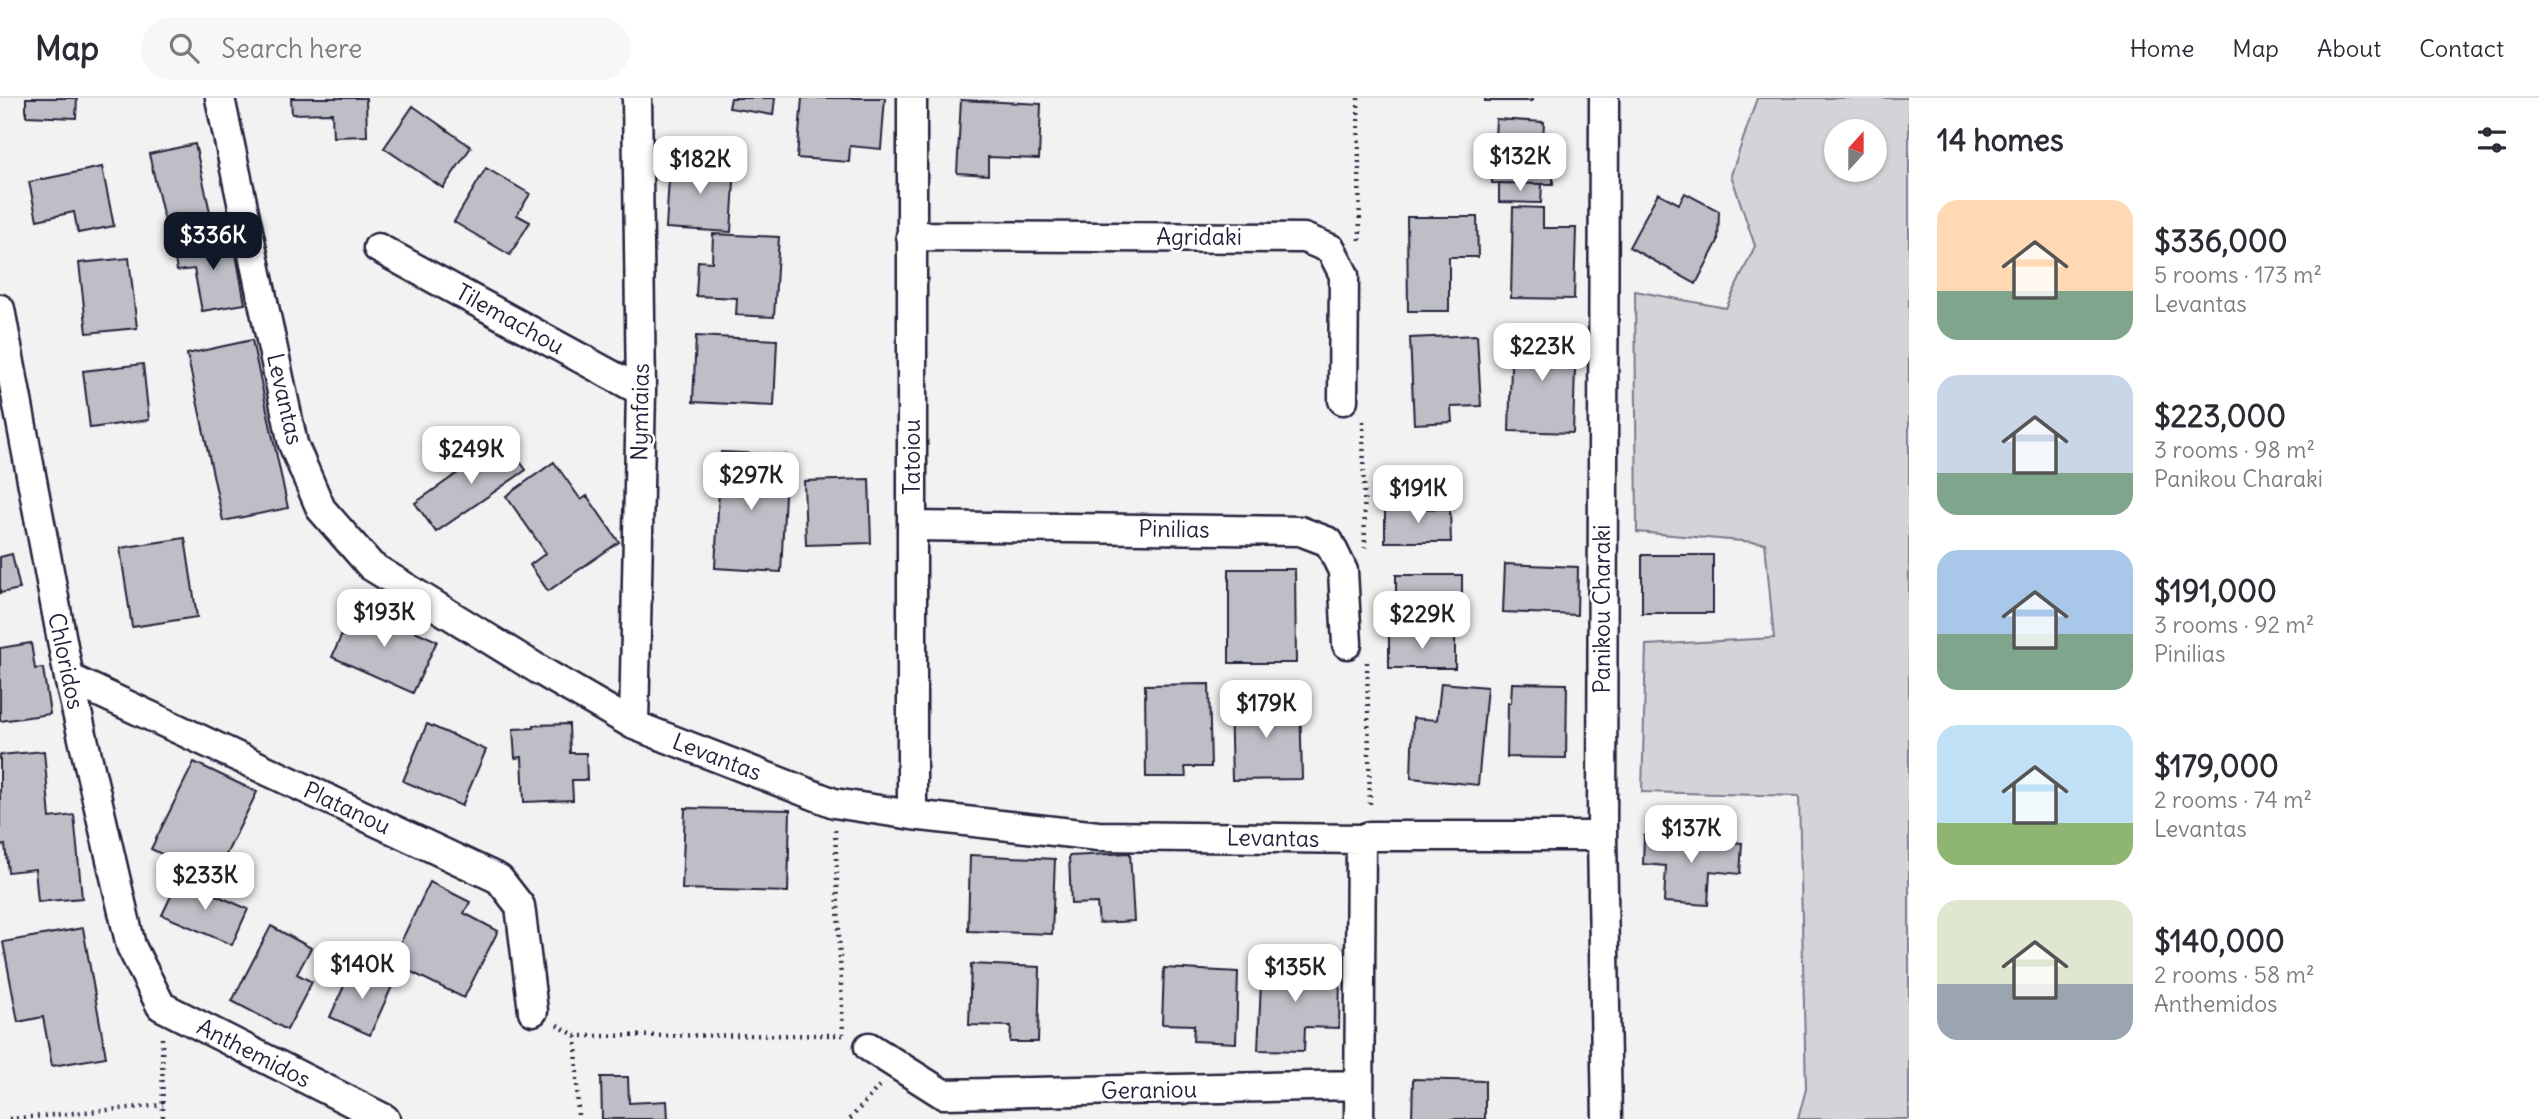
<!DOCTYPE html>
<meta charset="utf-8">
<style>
body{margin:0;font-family:Delius,sans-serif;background:#f7f7f7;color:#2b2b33;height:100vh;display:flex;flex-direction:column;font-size:26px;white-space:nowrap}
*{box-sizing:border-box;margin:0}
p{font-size:23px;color:#7c7c81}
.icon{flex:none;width:38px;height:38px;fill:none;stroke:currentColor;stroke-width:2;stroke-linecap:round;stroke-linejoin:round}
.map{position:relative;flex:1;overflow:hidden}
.sheet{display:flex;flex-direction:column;background:#fff;width:630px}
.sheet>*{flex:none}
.needle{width:46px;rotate:21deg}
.tools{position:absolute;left:1824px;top:21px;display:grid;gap:14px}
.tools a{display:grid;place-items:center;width:63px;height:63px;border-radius:50%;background:#fff;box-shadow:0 2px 5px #0004;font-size:35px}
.price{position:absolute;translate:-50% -60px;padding:0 16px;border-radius:14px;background:#fff;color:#222;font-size:23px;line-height:46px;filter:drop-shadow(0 2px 4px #0008)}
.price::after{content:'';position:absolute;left:50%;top:42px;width:21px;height:16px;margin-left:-10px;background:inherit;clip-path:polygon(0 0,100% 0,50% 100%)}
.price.active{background:#111827;color:#fff}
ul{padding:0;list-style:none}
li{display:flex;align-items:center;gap:21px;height:175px;padding:0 28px}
li span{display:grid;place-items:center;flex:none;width:196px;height:140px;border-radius:21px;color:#555}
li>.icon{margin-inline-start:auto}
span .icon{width:84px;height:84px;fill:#fffc;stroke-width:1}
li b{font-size:30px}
h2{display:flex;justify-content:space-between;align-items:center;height:84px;padding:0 28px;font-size:30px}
header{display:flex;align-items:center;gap:42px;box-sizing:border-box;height:98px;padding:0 35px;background:#fff;border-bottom:2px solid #e1e1e2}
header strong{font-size:33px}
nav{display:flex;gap:38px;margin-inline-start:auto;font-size:24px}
.search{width:490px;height:63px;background:#f7f7f7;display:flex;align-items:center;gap:18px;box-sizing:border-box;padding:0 24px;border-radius:38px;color:#7c7c81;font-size:26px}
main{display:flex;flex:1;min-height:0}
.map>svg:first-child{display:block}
.green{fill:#d3d3d8;stroke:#7a7a8a;stroke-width:2;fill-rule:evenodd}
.building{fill:#bebec6;stroke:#22223b;stroke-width:2}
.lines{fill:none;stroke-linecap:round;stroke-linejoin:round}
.street-casing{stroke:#22223b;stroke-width:33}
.path{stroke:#22223b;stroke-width:4.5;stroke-dasharray:2 5;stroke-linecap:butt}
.street{stroke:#fff;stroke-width:28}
.labels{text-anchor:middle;stroke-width:5;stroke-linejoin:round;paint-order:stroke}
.street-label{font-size:23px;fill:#22223b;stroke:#fff}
</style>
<header>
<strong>Map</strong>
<div class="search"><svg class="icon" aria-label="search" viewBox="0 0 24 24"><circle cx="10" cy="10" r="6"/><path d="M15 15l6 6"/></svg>Search here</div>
<nav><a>Home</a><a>Map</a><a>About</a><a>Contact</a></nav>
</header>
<main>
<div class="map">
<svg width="1909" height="1021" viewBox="0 0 1909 1021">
<rect width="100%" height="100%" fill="#f2f2f3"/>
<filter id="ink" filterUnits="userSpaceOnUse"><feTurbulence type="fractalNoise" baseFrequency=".0143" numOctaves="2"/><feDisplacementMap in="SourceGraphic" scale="14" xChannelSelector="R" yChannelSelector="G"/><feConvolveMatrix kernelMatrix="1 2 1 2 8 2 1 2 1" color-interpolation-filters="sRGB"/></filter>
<g filter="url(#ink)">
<path class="green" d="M 1757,0 L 1909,0 L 1909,1021 L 1798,1021 L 1806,991 L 1799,698 L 1642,694 L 1646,547 L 1774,540 L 1765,445 L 1637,434 L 1635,193 L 1726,210 L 1755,148 L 1731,77 ZM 1836,33 L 1874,33 L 1874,72 L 1836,72 Z"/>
<path class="building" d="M 26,0 L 77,0 L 76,20 L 26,18 Z
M 291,0 L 366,0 L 367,38 L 333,39 L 332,15 L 292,16 Z
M 731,0 L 775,0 L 773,17 L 729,10 Z
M 802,0 L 885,0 L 881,51 L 850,48 L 849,64 L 797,60 Z
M 1485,0 L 1532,0 L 1532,3 L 1485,3 Z
M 961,2 L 1041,6 L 1039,61 L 988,59 L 988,77 L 957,75 Z
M 413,8 L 471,49 L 443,90 L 384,50 Z
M 1496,21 L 1544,24 L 1543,44 L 1495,41 Z
M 1493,45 L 1546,46 L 1546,58 L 1553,58 L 1553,86 L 1492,85 Z
M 195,46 L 214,132 L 169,142 L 149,56 Z
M 670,63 L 735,67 L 731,134 L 666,130 Z
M 102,69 L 114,128 L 78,135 L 74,114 L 37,122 L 29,84 Z
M 486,70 L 530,96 L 517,117 L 530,124 L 510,157 L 454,124 Z
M 1499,85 L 1542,86 L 1541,105 L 1499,104 Z
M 1658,95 L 1679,106 L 1685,95 L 1719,113 L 1718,143 L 1696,186 L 1629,149 Z
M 1513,109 L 1543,110 L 1543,130 L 1576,130 L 1574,201 L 1511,200 Z
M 1407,119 L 1477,119 L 1478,159 L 1449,159 L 1449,213 L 1408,213 Z
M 713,136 L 779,139 L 774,219 L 736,217 L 737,200 L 696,198 L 698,163 L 712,164 Z
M 233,139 L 245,206 L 202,213 L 194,171 L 177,173 L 173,150 Z
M 129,160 L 137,230 L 87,235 L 79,165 Z
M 1512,235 L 1576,238 L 1573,335 L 1509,333 Z
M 1477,237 L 1481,308 L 1451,309 L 1452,324 L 1414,326 L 1410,240 Z
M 696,238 L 777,242 L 774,308 L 693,304 Z
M 252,242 L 288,410 L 223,423 L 187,256 Z
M 143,266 L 149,322 L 90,330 L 83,273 Z
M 505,342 L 526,372 L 436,434 L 415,405 Z
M 721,354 L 787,357 L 781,474 L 715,470 Z
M 554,364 L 581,402 L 587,398 L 619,444 L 548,493 L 530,467 L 546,455 L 506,398 Z
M 869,381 L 871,445 L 806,447 L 804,383 Z
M 1385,410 L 1450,411 L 1451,444 L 1385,444 Z
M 185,440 L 197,519 L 132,529 L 120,450 Z
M 12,456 L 20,491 L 0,495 L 0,459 Z
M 1642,457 L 1713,457 L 1713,515 L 1642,515 Z
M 1505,466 L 1578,469 L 1577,517 L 1503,514 Z
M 1229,471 L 1295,471 L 1296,565 L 1229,565 Z
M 1396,477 L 1462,477 L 1462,510 L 1396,510 Z
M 355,506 L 437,543 L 413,595 L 332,559 Z
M 1389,536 L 1455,536 L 1455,570 L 1389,570 Z
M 31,545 L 35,571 L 43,570 L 50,616 L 0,623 L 0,550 Z
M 1441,585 L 1487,589 L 1478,687 L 1411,680 L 1413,620 L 1437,622 Z
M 1512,585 L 1567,586 L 1566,660 L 1507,659 L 1508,605 L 1511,605 Z
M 1209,586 L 1211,669 L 1185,669 L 1186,679 L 1146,679 L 1145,587 Z
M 1300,601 L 1302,681 L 1232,682 L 1230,602 Z
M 427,626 L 486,652 L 462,708 L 403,683 Z
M 569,626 L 570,655 L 586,655 L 587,682 L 572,682 L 573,702 L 524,704 L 522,659 L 515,660 L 513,631 L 534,630 L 534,627 Z
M 44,653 L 50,720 L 74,717 L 82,800 L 38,804 L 35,771 L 8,774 L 5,747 L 0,748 L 0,657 Z
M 194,664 L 257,694 L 214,781 L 151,751 Z
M 685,710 L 790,712 L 788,794 L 682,791 Z
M 1644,738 L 1742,745 L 1740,776 L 1710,773 L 1708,807 L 1664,804 L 1666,768 L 1643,766 Z
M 1130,755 L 1134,823 L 1099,825 L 1097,805 L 1071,806 L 1069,758 Z
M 970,757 L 1055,761 L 1052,836 L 968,833 Z
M 179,781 L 248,811 L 232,847 L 162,817 Z
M 430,784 L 470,804 L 464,815 L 498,833 L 464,900 L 391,864 Z
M 271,828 L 311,850 L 297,876 L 312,884 L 287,932 L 232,903 Z
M 83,830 L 106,959 L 52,968 L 43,919 L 18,924 L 3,844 Z
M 1262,863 L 1315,865 L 1315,877 L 1340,878 L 1339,930 L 1305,929 L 1304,953 L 1258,952 Z
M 971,866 L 1040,869 L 1038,944 L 1010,944 L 1011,928 L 969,927 Z
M 353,868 L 393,886 L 370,937 L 330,919 Z
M 1164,870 L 1238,874 L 1236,945 L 1193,943 L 1194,927 L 1162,926 Z
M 601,979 L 628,979 L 629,1005 L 667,1003 L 668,1021 L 602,1021 Z
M 1413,981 L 1485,983 L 1485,1021 L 1412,1021 Z"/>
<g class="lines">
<g class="street-casing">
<path id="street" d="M 220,0 L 293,346 L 321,411 L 371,468 L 541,573 L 634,627 L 834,705 L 912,717 L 1098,738 L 1361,741 L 1370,738 L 1602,738
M 912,0 L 912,717
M 1604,0 L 1602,738 L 1607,1021
M 911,138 L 1304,140 L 1331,151 L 1344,177 L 1343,302
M 378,150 L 641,293
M 0,211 L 69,580 L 131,848 L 161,908 L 385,1021
M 912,428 L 1300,433 L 1329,444 L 1343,473 L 1347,546
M 69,580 L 499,781 L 520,808 L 533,913
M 634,627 L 641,293 L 637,0
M 869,949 L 943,996 L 1358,987
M 1359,1021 L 1361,741"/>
</g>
<path class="path" d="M 1358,0 L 1360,142
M 1363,323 L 1365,450
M 1367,564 L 1370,709
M 835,732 L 843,936
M 557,927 L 576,938 L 843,937
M 576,938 L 578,1021
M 162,940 L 163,1021
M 9,1021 L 163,1007
M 850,1021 L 880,987"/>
<use href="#street" class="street"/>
</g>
</g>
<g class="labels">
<g class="street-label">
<text x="1199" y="147">Agridaki</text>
<text transform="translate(510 221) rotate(29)" y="8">Tilemachou</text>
<text transform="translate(285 301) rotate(77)" y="8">Levantas</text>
<text transform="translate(640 314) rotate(-89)" y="8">Nymfaias</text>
<text transform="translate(912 359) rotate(-90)" y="8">Tatoiou</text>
<text transform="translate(1174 431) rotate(1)" y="8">Pinilias</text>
<text transform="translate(1602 511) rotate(-90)" y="8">Panikou Charaki</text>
<text transform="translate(66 563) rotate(78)" y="8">Chloridos</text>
<text transform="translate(717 659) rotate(21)" y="8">Levantas</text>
<text transform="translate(347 710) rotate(25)" y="8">Platanou</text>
<text transform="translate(1273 740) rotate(1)" y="8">Levantas</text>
<text transform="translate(254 955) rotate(27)" y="8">Anthemidos</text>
<text transform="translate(1149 992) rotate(-1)" y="8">Geraniou</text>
</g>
</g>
</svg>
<div class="tools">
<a><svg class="needle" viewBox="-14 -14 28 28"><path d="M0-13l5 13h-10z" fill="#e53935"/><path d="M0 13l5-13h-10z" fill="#7c7c81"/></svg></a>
</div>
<b class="price" style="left:1520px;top:95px">$132K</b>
<b class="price" style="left:700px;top:98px">$182K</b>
<b class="price active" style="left:213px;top:174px">$336K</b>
<b class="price" style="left:1542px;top:285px">$223K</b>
<b class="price" style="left:471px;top:388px">$249K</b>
<b class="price" style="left:751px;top:414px">$297K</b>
<b class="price" style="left:1418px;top:427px">$191K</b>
<b class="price" style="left:384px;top:551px">$193K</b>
<b class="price" style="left:1422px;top:553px">$229K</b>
<b class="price" style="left:1266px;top:642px">$179K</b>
<b class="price" style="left:1691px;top:767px">$137K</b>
<b class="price" style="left:205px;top:814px">$233K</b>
<b class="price" style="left:362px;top:903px">$140K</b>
<b class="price" style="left:1295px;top:906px">$135K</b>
</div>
<section class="sheet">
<h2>14 homes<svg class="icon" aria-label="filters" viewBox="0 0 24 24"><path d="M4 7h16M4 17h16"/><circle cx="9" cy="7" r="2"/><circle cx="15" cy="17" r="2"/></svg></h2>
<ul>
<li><span style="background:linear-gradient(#ffd9b3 65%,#7fa58c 0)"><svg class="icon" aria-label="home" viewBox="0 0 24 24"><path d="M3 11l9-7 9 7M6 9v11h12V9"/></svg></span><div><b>$336,000</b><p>5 rooms · 173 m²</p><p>Levantas</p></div></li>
<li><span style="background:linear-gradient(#c9d6e8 70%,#7fa58c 0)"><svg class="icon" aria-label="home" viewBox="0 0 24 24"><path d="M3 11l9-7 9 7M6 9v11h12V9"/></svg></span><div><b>$223,000</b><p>3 rooms · 98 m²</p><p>Panikou Charaki</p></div></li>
<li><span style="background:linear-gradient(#a9c7e8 60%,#7fa58c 0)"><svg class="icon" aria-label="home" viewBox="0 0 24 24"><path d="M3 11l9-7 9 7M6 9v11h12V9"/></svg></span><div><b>$191,000</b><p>3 rooms · 92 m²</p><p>Pinilias</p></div></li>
<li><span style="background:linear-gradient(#bfe0f5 70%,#8fb573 0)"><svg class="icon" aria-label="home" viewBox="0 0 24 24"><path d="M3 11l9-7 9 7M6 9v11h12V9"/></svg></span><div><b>$179,000</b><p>2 rooms · 74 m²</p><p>Levantas</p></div></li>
<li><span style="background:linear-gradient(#dfe7d0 60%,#9aa5b1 0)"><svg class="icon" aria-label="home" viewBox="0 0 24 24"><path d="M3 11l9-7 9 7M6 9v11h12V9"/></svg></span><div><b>$140,000</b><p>2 rooms · 58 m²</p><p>Anthemidos</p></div></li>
</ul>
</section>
</main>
